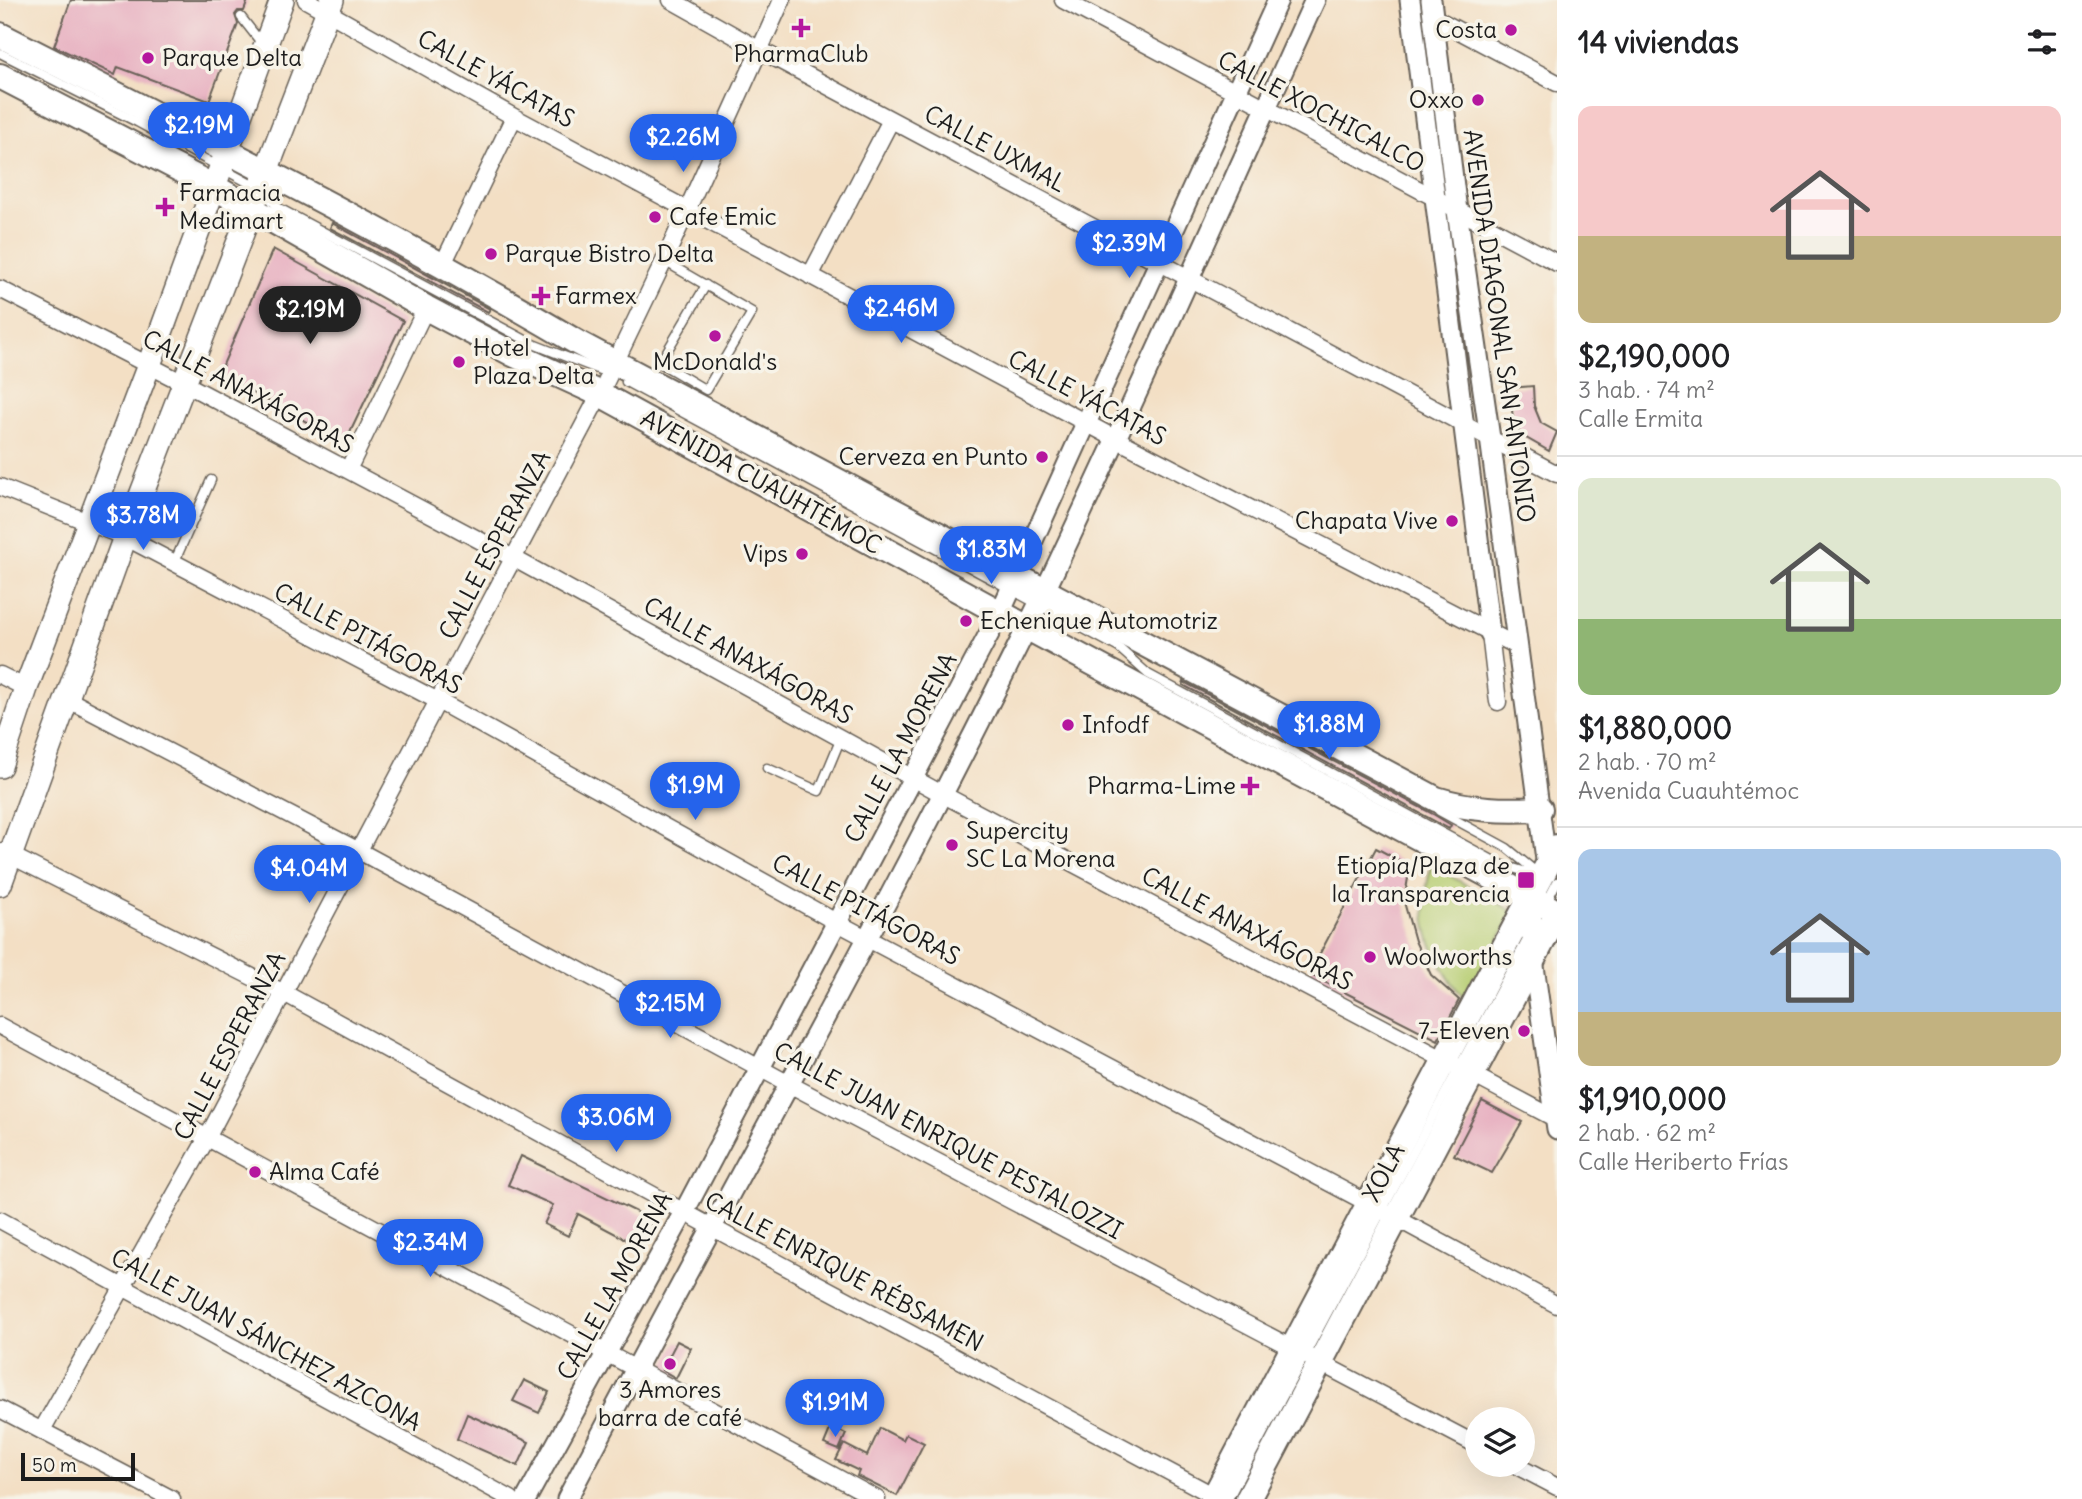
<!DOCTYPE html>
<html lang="es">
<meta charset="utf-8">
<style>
body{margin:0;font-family:Delius,sans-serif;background:#f2f2f2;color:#202124;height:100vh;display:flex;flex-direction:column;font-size:26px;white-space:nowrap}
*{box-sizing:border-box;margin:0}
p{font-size:23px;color:#757577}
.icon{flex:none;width:38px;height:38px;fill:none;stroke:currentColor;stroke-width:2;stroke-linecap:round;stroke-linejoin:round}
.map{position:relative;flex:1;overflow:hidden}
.details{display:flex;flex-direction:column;background:#fff;width:525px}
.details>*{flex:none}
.fabs{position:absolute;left:1465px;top:1407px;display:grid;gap:14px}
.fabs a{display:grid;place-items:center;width:70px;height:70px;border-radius:50%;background:#fff;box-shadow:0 7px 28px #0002;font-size:35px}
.scale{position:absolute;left:21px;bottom:18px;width:114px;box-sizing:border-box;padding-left:7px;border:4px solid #1c1c1c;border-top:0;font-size:19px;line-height:24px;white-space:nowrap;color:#1c1c1c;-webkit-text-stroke:5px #f7f3e8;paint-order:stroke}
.price{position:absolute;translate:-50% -60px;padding:0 16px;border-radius:24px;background:#2563eb;color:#fff;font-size:23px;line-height:46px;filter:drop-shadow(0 2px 4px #0008)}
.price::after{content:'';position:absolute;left:50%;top:42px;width:21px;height:16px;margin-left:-10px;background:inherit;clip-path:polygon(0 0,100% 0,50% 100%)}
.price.selected{background:#222;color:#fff}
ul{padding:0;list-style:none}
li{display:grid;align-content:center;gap:14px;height:371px;padding:0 21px}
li+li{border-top:2px solid #e0e0e0}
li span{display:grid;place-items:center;height:217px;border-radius:14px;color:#555}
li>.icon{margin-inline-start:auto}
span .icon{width:126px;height:126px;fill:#fffc;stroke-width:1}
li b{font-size:30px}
h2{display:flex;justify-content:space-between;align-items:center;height:84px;padding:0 21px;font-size:30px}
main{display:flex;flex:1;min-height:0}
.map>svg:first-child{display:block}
.green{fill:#b7ce73;stroke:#6a7548;stroke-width:2}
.building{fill:#e8b3c2}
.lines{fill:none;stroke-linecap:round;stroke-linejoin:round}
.service-casing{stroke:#676057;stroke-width:11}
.minor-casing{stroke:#676057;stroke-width:19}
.tertiary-casing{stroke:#676057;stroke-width:23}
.secondary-casing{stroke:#676057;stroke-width:26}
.primary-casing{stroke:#676057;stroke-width:28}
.service{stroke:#fff;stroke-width:8}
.minor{stroke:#fff;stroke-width:16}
.tertiary{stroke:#fff;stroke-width:19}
.secondary{stroke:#fff;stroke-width:23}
.primary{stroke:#fff;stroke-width:24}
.poi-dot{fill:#b5179e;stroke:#f7f3e8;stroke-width:2.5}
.labels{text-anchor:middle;stroke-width:7;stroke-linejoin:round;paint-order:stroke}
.poi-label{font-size:24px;fill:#1c1c1c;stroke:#f7f3e8;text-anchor:start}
.street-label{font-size:24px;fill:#1c1c1c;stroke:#f7f3e8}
</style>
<main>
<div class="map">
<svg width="1557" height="1499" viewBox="0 0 1557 1499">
<rect width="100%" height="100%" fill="#f7f3e8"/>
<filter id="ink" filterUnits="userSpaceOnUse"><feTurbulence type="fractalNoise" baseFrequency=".0143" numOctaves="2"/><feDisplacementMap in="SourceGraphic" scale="14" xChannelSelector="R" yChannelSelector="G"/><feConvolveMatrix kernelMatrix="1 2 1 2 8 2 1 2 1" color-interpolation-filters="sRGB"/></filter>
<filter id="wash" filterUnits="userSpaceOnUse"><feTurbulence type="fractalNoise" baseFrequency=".00686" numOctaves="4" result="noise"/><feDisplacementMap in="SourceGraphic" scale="28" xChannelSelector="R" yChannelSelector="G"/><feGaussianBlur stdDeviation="1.57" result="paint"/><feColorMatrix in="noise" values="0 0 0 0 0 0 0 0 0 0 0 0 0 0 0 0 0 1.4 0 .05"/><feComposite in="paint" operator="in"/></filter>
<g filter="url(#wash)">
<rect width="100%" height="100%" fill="#f3dfc4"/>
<path class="green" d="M 1431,865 L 1514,912 L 1466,1001 C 1443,973 1423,941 1425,903 C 1425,890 1429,877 1431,865 Z"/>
<g id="blocks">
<path class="building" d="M 71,0 L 248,0 L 244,11 L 238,11 L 235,15 L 238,24 L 209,101 L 118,67 L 115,75 L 54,46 Z
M 332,223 L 428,275 L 490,309 L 488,312 L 330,228 Z
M 273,249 L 403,321 L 345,443 L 219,374 Z
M 1533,386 L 1534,406 L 1541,423 L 1557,432 L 1549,451 L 1521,435 L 1513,420 L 1510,388 Z
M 1184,682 L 1433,814 L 1451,825 L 1449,829 L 1183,685 Z
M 1376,848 L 1410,866 L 1404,902 L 1415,941 L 1431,975 L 1459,1000 L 1438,1040 L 1309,974 Z
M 1482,1101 L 1522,1122 L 1492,1173 L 1454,1155 Z
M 521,1156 L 647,1217 L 650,1222 L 651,1230 L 642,1248 L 578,1214 L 568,1236 L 544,1224 L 553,1205 L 508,1185 Z
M 677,1341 L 691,1348 L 676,1378 L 662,1370 Z
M 524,1380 L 549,1392 L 539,1413 L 513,1401 Z
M 467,1414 L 529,1442 L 518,1466 L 457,1439 Z
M 831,1427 L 846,1434 L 839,1450 L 824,1444 Z
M 880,1428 L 903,1440 L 906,1434 L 924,1443 L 897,1496 L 857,1476 L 859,1471 L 836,1460 L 844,1444 L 867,1456 Z"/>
</g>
</g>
<g filter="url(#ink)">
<use href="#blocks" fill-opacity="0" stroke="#676057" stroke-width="2"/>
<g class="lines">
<g class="service-casing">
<path id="service" d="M 241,17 L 263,45
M 0,53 L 137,122 L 260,189 L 279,208 L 533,344 L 610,374
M 664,261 L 752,312 L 706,390 L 660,363 L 706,285
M 626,382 L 1119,648 L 1148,674 L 1500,864 L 1539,876
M 174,563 L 211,480
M 767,768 L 819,791 L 841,738
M 1439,811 L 1507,848 L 1540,875
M 1547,901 L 1557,882
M 1228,1499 L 1528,938"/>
</g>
<g class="minor-casing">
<path id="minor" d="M 306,0 L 514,117 L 1116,439 L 1519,647
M 671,0 L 760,50 L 1557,474
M 1063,0 L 1557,263
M 1433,17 L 1557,83
M 442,266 L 514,117
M 810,276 L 891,120
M 0,289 L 201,392 L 513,558 L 942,794 L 1556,1119
M 348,470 L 426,308
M 0,487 L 125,537 L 438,701 L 836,922 L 1396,1218 L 1557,1305
M 1490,633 L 1498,702
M 0,675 L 26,688
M 65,698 L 359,851 L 789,1084 L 1477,1445
M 2,851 L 284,993 L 728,1236 L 1220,1499
M 0,1026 L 877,1499
M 0,1220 L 511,1499
M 0,1409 L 172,1499
M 42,1430 L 207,1138 L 600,394 L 664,261 L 782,0
M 1515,1465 L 1557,1487"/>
</g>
<g class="tertiary-casing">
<path id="tertiary" d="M 1410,0 L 1490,633
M 1431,0 L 1457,211 L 1490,438 L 1547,867
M 1531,899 L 1533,959 L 1557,1129
M 526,1499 L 684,1212 L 1000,613 L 1278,0
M 567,1499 C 723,1201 890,908 1038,605 C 1134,405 1223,202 1315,0"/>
</g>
<g class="secondary-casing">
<path id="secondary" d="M 0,766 L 26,688 L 149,365 L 282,0
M 0,884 L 125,537 L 332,0"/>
</g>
<g class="primary-casing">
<path id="primary" d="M 0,35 C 194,134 390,232 578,343 L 1436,799 C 1471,810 1504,811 1540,809
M 0,76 L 214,187 L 426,308 L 511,353 L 600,394 L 1026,627 L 1557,912
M 1213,1499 L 1557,847
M 1248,1499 L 1557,914"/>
</g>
<use href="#service" class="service"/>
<use href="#minor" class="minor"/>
<use href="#tertiary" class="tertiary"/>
<use href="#secondary" class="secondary"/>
<use href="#primary" class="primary"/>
</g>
</g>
<g class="poi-dot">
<path d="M797.5 17.5h7v7h7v7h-7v7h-7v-7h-7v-7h7z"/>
<circle cx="1511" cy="30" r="7"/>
<circle cx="148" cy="58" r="7"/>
<circle cx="1478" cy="100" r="7"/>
<path d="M161.5 196.5h7v7h7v7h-7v7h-7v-7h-7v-7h7z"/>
<circle cx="655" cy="217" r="7"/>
<circle cx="491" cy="254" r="7"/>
<path d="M537.5 285.5h7v7h7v7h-7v7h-7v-7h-7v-7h7z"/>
<circle cx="715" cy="336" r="7"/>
<circle cx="459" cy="362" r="7"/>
<circle cx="1042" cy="457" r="7"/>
<circle cx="1452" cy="521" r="7"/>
<circle cx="802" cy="554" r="7"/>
<circle cx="966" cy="621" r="7"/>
<circle cx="1068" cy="725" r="7"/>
<path d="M1246.5 775.5h7v7h7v7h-7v7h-7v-7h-7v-7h7z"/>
<circle cx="952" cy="845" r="7"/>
<rect x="1517" y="871" width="18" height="18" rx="3.5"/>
<circle cx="1370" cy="957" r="7"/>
<circle cx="1524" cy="1031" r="7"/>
<circle cx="255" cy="1172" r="7"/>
<circle cx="670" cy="1364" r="7"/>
</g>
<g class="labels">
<g class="poi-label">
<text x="1497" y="38" text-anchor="end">Costa</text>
<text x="801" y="62" text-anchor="middle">PharmaClub</text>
<text x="162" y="66">Parque Delta</text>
<text x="1464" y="108" text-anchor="end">Oxxo</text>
<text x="179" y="201">Farmacia<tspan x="179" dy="28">Medimart</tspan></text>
<text x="669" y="225">Cafe Emic</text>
<text x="505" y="262">Parque Bistro Delta</text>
<text x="555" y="304">Farmex</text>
<text x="473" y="356">Hotel<tspan x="473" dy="28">Plaza Delta</tspan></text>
<text x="715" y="370" text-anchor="middle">McDonald's</text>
<text x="1028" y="465" text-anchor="end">Cerveza en Punto</text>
<text x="1438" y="529" text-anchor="end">Chapata Vive</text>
<text x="788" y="562" text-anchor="end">Vips</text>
<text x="980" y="629">Echenique Automotriz</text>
<text x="1082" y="733">Infodf</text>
<text x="1236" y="794" text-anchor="end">Pharma-Lime</text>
<text x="966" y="839">Supercity<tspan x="966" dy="28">SC La Morena</tspan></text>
<text x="1510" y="874" text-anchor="end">Etiopía/Plaza de<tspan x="1510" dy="28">la Transparencia</tspan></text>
<text x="1384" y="965">Woolworths</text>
<text x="1510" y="1039" text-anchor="end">7-Eleven</text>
<text x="269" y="1180">Alma Café</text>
<text x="670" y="1398" text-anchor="middle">3 Amores<tspan x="670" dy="28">barra de café</tspan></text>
</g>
<g class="street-label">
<text transform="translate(496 79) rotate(29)" y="8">CALLE YÁCATAS</text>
<text transform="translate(1321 112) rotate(28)" y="8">CALLE XOCHICALCO</text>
<text transform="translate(995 149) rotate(28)" y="8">CALLE UXMAL</text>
<text transform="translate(1499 326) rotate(82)" y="8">AVENIDA DIAGONAL SAN ANTONIO</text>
<text transform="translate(248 392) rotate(28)" y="8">CALLE ANAXÁGORAS</text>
<text transform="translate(1087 398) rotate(28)" y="8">CALLE YÁCATAS</text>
<text transform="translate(761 482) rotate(29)" y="8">AVENIDA CUAUHTÉMOC</text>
<text transform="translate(495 545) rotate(-62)" y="8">CALLE ESPERANZA</text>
<text transform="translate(368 639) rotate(28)" y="8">CALLE PITÁGORAS</text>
<text transform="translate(748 661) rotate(29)" y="8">CALLE ANAXÁGORAS</text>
<text transform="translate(901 748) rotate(-62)" y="8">CALLE LA MORENA</text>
<text transform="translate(866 910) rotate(28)" y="8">CALLE PITÁGORAS</text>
<text transform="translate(1247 929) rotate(28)" y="8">CALLE ANAXÁGORAS</text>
<text transform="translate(230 1046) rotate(-62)" y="8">CALLE ESPERANZA</text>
<text transform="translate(948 1141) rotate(28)" y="8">CALLE JUAN ENRIQUE PESTALOZZI</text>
<text transform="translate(1384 1173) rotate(-62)" y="8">XOLA</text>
<text transform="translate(844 1272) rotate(28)" y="8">CALLE ENRIQUE RÉBSAMEN</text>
<text transform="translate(615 1286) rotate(-61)" y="8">CALLE LA MORENA</text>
<text transform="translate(266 1340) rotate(29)" y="8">CALLE JUAN SÁNCHEZ AZCONA</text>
</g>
</g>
</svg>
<div class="fabs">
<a><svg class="icon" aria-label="layers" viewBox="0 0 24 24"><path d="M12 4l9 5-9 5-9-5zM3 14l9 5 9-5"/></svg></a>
</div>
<div class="scale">50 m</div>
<b class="price" style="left:199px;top:162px">$2.19M</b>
<b class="price" style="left:683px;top:174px">$2.26M</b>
<b class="price" style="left:1129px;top:280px">$2.39M</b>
<b class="price" style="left:901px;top:345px">$2.46M</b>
<b class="price selected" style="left:310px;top:346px">$2.19M</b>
<b class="price" style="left:143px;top:552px">$3.78M</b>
<b class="price" style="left:991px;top:586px">$1.83M</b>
<b class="price" style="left:1329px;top:761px">$1.88M</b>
<b class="price" style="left:695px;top:822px">$1.9M</b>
<b class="price" style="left:309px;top:905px">$4.04M</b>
<b class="price" style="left:670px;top:1040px">$2.15M</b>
<b class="price" style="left:616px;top:1154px">$3.06M</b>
<b class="price" style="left:430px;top:1279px">$2.34M</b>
<b class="price" style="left:835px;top:1439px">$1.91M</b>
</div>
<section class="details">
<h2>14 viviendas<svg class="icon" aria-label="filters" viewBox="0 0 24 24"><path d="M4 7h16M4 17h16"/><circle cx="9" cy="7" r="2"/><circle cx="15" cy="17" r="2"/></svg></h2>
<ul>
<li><span style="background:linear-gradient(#f6c9c9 60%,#c2b280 0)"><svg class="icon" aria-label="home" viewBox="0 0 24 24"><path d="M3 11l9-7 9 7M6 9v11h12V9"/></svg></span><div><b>$2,190,000</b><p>3 hab. · 74 m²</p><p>Calle Ermita</p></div></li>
<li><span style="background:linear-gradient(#dfe7d0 65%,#8fb573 0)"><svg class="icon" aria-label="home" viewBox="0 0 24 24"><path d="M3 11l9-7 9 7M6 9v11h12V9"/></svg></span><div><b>$1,880,000</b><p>2 hab. · 70 m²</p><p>Avenida Cuauhtémoc</p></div></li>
<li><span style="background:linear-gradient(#a9c7e8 75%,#c2b280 0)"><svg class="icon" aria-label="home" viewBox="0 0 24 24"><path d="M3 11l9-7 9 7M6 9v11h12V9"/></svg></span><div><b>$1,910,000</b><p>2 hab. · 62 m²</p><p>Calle Heriberto Frías</p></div></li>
</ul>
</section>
</main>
